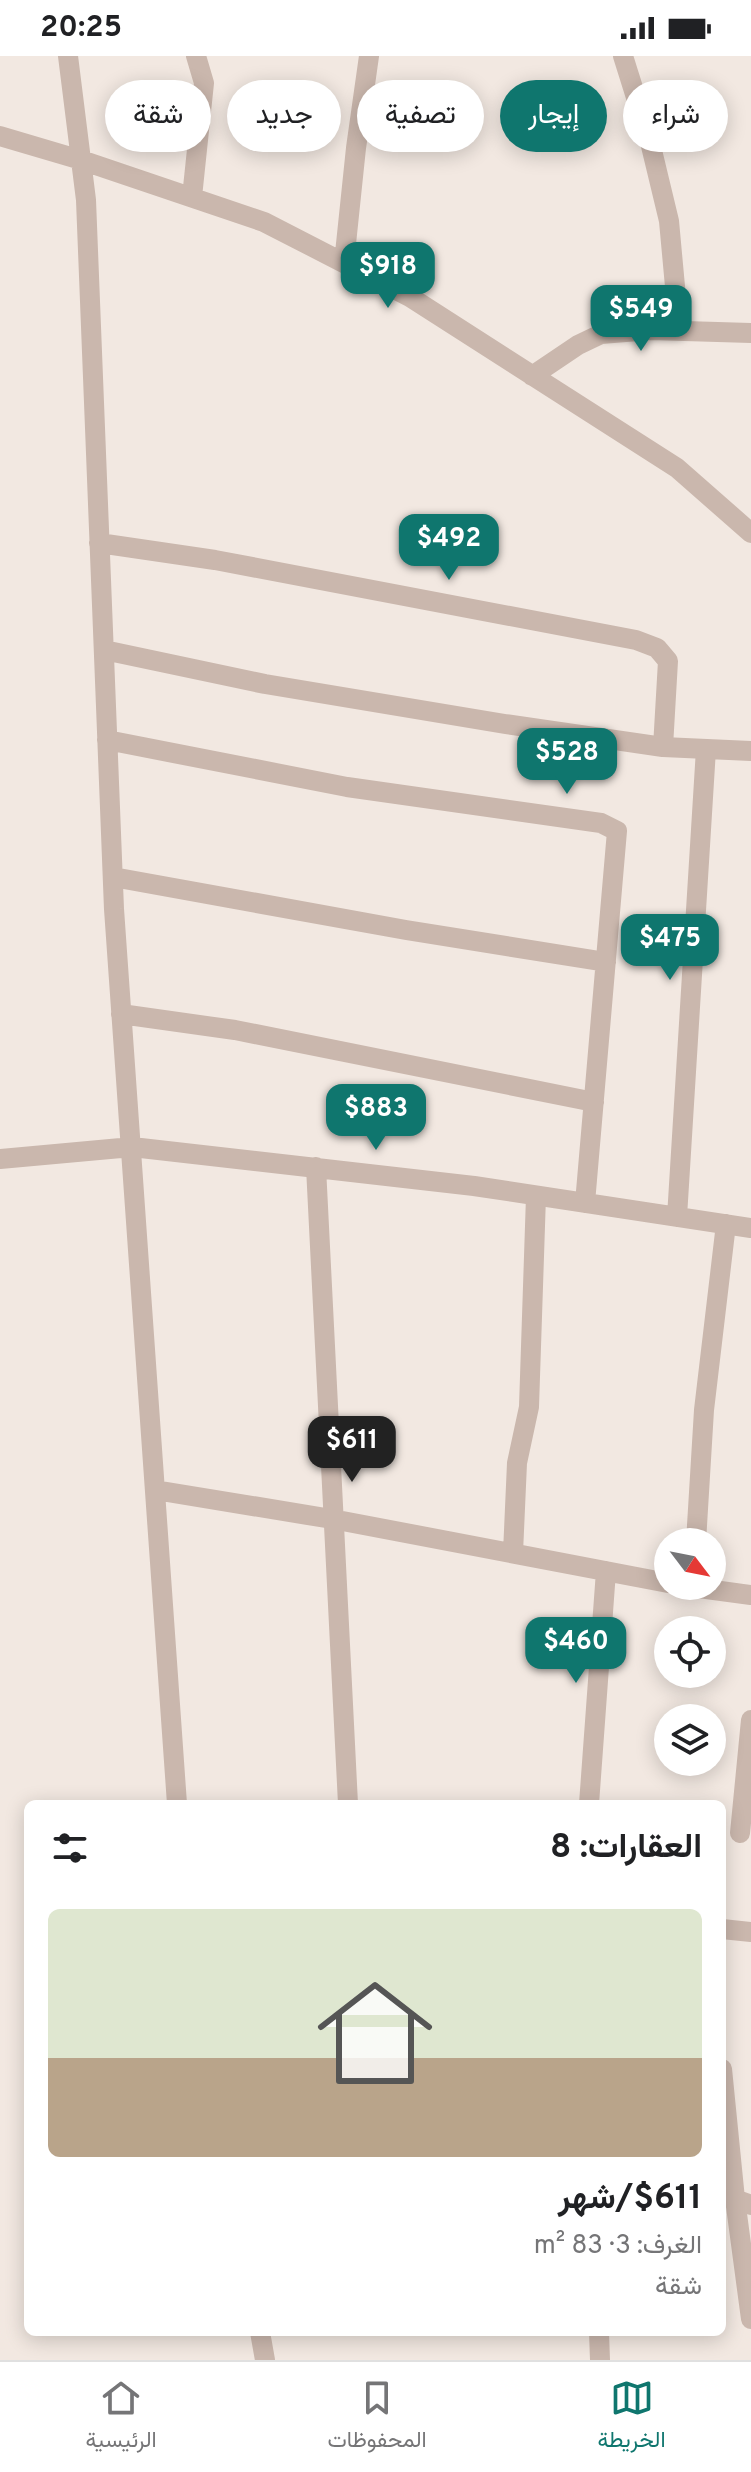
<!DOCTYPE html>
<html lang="ar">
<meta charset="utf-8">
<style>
body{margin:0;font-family:Overpass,Vazirmatn,sans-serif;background:#f2f2f2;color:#202124;direction:rtl;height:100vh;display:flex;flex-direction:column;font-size:30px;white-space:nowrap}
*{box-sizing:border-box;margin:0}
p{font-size:26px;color:#757577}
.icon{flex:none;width:44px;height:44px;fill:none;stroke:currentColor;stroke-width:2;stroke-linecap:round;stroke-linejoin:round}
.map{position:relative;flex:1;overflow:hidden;direction:ltr}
.drawer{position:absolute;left:24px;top:1744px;width:702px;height:536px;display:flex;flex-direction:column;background:#fff;border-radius:12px;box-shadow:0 4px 20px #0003;direction:rtl}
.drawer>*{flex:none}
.banner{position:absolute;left:24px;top:24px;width:704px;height:72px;direction:rtl;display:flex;gap:16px}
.needle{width:52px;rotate:122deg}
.tools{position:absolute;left:654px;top:1472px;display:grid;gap:16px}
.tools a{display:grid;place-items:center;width:72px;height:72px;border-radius:50%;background:#fff;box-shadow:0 4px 20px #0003;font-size:40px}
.price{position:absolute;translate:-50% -68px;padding:0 18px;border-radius:16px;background:#0f766e;color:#fff;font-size:26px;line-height:52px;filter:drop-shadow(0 2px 4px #0008)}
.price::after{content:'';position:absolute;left:50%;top:48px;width:24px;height:18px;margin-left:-12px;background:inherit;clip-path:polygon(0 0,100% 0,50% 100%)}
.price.active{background:#222;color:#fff}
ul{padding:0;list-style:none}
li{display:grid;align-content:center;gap:16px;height:424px;padding:0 24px}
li+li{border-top:2px solid #e0e0e0}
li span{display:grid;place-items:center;height:248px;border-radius:12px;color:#555}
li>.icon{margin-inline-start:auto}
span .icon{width:144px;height:144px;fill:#fffc;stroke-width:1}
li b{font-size:34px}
h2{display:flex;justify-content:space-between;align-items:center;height:96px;padding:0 24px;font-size:34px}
.pill{padding:0 28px;border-radius:36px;background:#fff;box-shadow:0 4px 20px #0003;font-size:28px;line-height:72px}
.pill.active{background:#0f766e;color:#fff}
.status{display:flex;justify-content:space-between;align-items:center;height:56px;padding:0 40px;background:#fff;direction:ltr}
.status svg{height:22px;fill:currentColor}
.tab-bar{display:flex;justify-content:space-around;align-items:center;height:112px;border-top:2px solid #e0e0e0;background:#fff;font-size:22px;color:#757577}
.tab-bar a{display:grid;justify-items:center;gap:4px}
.tab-bar .active{color:#0f766e}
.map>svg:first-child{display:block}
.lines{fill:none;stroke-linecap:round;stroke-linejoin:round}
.minor{stroke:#cab7ad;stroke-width:20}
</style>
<div class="status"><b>20:25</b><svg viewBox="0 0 49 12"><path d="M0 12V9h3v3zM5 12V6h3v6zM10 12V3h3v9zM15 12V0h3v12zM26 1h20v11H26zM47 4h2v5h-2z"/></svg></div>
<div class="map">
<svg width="751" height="2304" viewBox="0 0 751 2304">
<rect width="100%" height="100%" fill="#f2e8e1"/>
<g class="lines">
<path class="minor" d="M 68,0 L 86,144 L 114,853 L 177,1748
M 623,0 L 650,86 L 669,165 L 679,274
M 0,80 L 81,104 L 264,166 L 410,241 L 677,412 L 751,477
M 192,141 L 204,27 L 196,0
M 344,207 L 356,92 L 369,0
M 532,320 L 578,289 L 601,278 L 651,274 L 751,277
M 99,487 L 215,504 L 636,584 L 657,592 L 668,605 L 663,691
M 104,594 L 265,628 L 505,668 L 663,691 L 751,695
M 107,684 L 347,731 L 601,767 L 617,775 L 585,1147
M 113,821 L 406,874 L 606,906
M 121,958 L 235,974 L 594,1046
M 0,1103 L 132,1091 L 474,1130 L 751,1172
M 316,1111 L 348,1748
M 677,1161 L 706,693
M 155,1434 L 332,1463 L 668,1527
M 696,1486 L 704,1354 L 726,1168
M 513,1497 L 517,1407 L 529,1351 L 536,1140
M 684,1530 L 751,1539
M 589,1748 L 606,1515
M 740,1777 L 751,1664
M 722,1873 L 751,1876
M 722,2013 L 735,2143 L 751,2149
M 735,2143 L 751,2263
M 260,2276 L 265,2304
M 599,2276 L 600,2304"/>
</g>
</svg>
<div class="tools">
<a><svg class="needle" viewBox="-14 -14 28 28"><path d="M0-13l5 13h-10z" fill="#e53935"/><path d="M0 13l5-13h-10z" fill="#757577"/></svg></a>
<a><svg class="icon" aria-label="locate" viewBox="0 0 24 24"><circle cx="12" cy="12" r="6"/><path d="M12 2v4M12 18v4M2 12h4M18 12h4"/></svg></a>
<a><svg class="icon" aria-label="layers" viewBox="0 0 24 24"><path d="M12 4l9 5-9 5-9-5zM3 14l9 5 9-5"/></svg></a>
</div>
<b class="price" style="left:388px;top:254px">$918</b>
<b class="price" style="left:641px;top:297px">$549</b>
<b class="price" style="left:449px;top:526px">$492</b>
<b class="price" style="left:567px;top:740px">$528</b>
<b class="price" style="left:670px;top:926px">$475</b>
<b class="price" style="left:376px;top:1096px">$883</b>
<b class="price active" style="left:352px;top:1428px">$611</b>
<b class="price" style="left:576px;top:1629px">$460</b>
<div class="banner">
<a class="pill">شراء</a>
<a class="pill active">إيجار</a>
<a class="pill">تصفية</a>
<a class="pill">جديد</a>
<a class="pill">شقة</a>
</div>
<section class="drawer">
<h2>العقارات: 8<svg class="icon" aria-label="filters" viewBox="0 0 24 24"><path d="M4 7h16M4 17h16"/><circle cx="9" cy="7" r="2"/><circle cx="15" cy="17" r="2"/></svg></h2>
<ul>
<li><span style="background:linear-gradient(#dfe7d0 60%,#b9a48a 0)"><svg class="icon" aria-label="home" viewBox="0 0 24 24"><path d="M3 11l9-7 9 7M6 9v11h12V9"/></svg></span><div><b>$611/شهر</b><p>الغرف: 3 · 83 m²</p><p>شقة</p></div></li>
</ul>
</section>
</div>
<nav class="tab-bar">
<a class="active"><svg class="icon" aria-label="map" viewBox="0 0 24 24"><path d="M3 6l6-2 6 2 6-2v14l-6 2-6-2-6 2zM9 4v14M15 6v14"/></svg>الخريطة</a>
<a><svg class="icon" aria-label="saved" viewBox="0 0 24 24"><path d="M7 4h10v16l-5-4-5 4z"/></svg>المحفوظات</a>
<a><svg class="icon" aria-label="home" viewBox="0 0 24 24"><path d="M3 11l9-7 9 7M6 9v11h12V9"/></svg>الرئيسية</a>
</nav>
